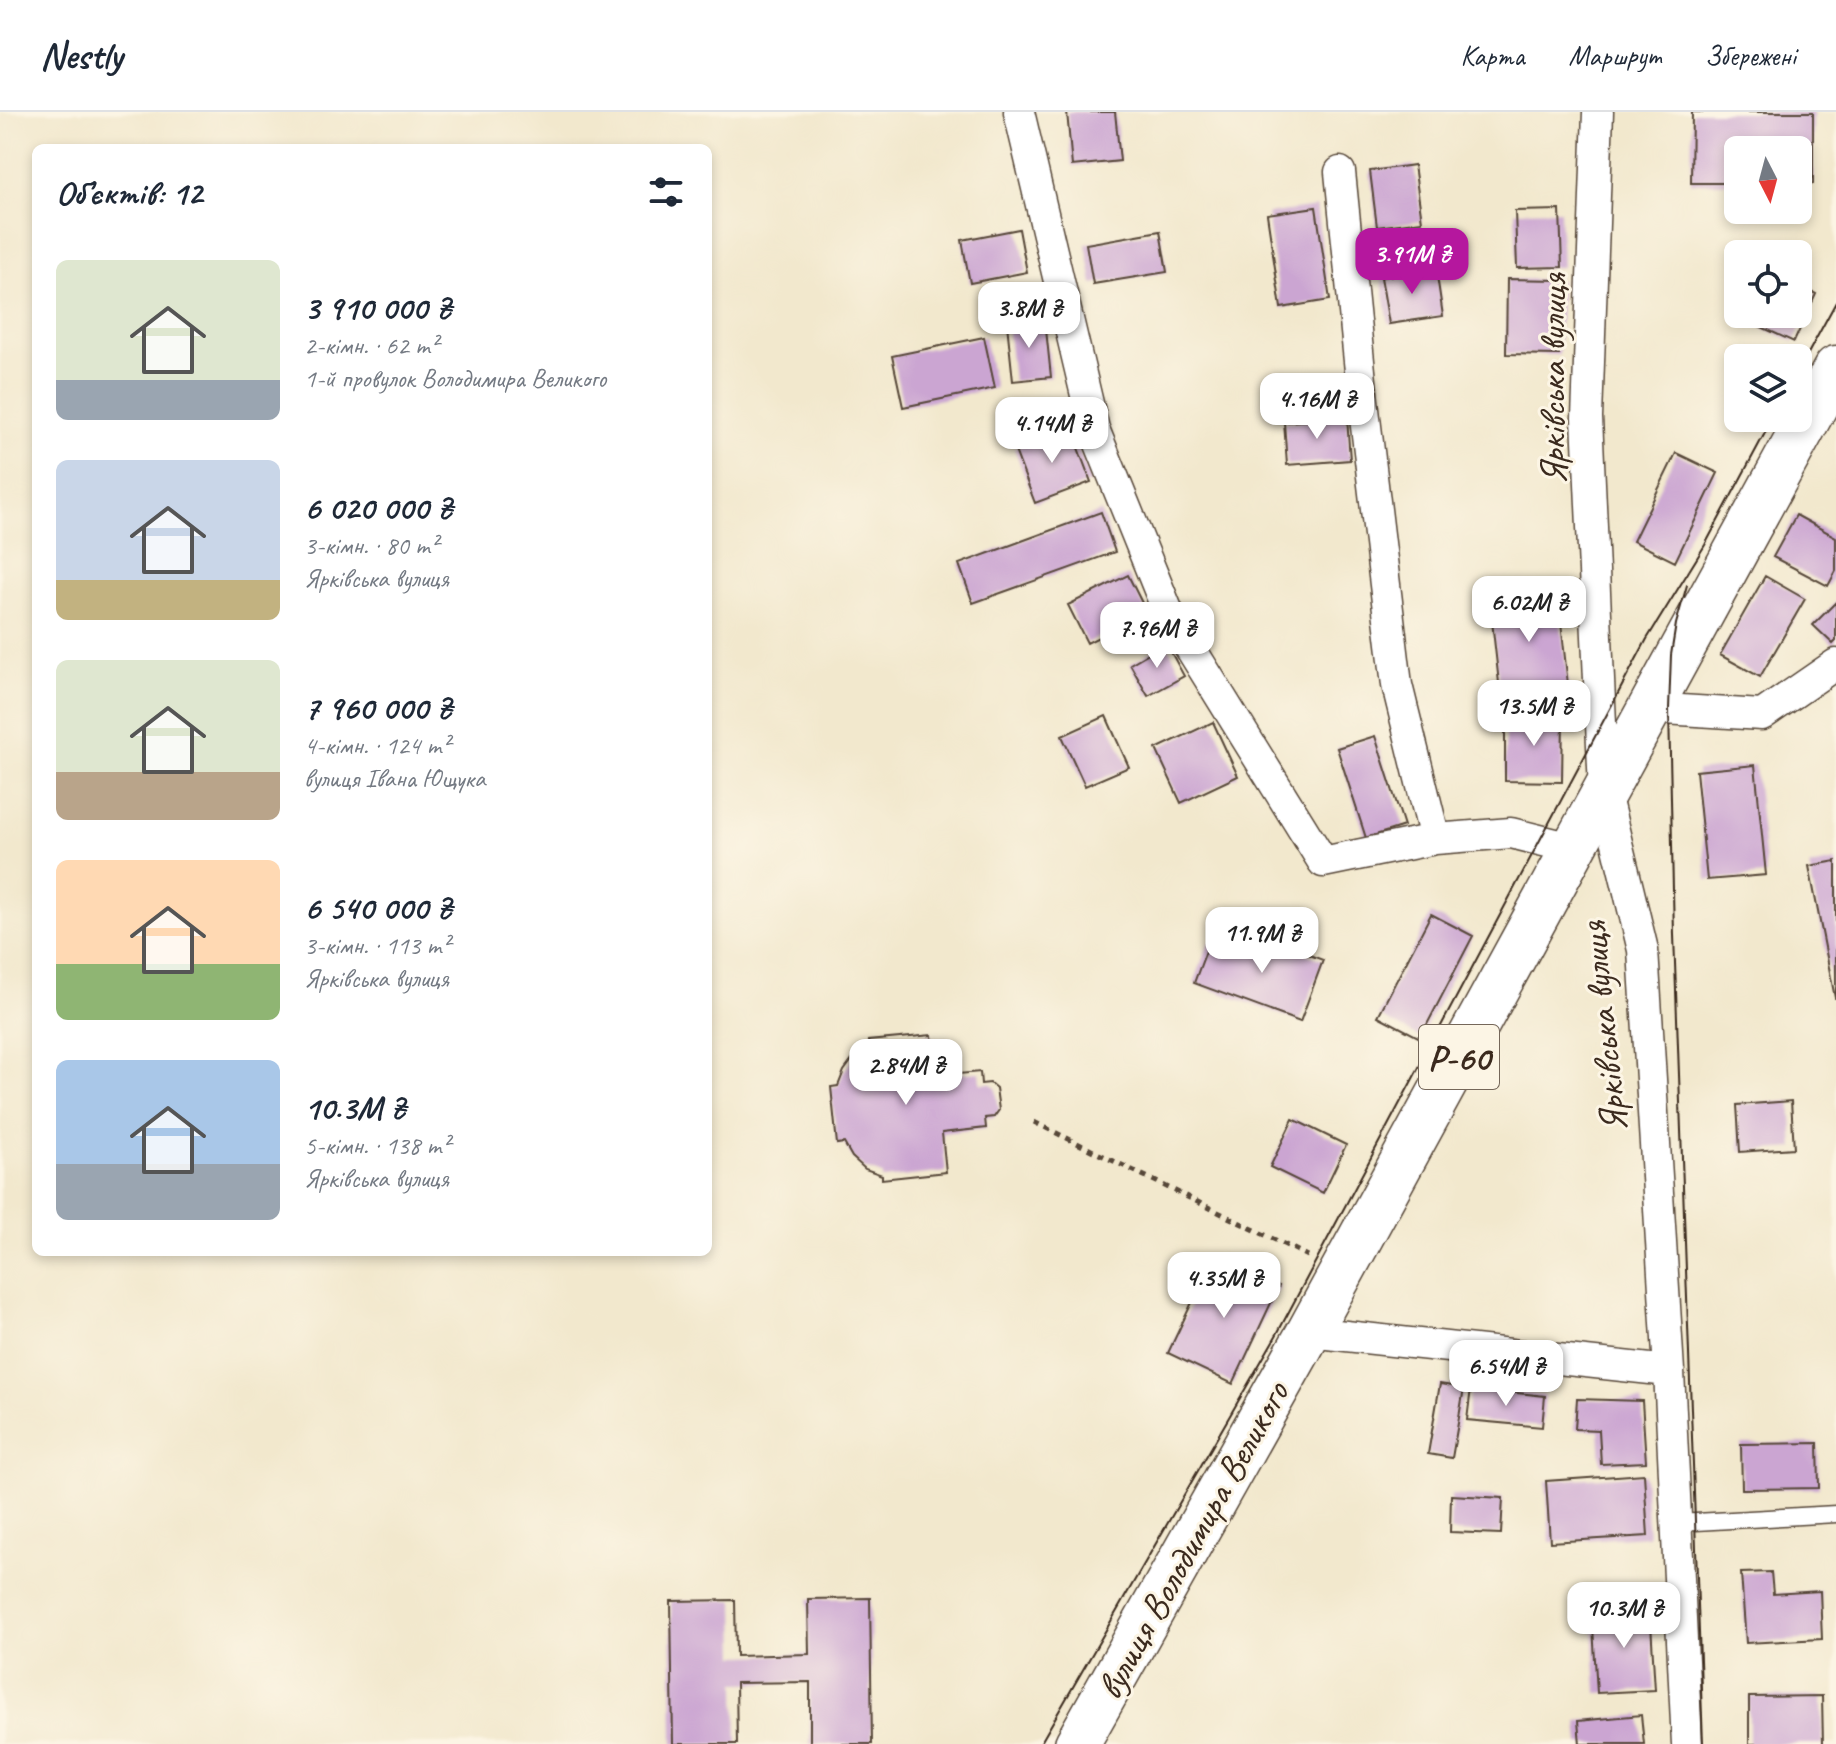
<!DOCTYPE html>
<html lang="uk">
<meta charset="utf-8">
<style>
body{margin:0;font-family:Caveat,sans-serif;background:#f6f6f7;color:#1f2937;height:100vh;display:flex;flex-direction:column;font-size:30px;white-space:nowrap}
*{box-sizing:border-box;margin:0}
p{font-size:26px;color:#747a83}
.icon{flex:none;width:44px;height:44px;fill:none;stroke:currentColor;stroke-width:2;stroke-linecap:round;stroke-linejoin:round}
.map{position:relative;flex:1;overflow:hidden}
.panel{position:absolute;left:32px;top:32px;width:680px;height:1112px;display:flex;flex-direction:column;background:#fff;border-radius:12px;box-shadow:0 4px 12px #0003}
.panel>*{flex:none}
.needle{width:52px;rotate:174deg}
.fabs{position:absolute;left:1724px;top:24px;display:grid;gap:16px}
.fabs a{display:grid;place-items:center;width:88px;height:88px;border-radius:12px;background:#fff;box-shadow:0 4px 12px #0003;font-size:40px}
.price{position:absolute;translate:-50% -68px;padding:0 18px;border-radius:16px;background:#fff;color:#222;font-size:26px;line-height:52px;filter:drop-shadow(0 2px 4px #0008)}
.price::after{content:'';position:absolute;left:50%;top:48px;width:24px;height:18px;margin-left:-12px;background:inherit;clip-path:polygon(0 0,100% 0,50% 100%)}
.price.active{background:#b5179e;color:#fff}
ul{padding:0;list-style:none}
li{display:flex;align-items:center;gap:24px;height:200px;padding:0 24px}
li span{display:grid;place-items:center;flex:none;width:224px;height:160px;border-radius:12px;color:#555}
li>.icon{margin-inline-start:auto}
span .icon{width:96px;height:96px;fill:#fffc;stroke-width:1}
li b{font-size:34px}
h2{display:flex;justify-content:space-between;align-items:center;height:96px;padding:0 24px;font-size:34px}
header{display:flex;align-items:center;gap:48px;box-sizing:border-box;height:112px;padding:0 40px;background:#fff;border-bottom:2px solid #e0e1e3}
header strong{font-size:38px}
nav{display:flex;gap:44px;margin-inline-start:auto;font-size:28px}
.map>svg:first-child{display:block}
.building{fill:#cba5d2}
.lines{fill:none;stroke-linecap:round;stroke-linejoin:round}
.service-casing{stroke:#564638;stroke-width:19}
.minor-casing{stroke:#564638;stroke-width:33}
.primary-casing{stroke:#564638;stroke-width:47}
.path{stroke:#564638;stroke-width:5;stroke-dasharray:6 6;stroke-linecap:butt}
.service{stroke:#fff;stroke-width:16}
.minor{stroke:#fff;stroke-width:30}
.primary{stroke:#fff;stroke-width:44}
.tram{stroke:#3b2a1e;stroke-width:2}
.labels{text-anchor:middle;stroke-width:6;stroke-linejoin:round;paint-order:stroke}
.shield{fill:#fcf5e5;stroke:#75675a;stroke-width:2}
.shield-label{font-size:36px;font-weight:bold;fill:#3b2a1e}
.street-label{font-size:38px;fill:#3b2a1e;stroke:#fcf5e5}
</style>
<header>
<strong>Nestly</strong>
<nav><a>Карта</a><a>Маршрут</a><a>Збережені</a></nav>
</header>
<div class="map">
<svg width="1836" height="1632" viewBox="0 0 1836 1632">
<rect width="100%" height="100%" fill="#fcf5e5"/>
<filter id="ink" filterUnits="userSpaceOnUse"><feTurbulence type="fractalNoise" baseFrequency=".0125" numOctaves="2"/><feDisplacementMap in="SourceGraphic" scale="16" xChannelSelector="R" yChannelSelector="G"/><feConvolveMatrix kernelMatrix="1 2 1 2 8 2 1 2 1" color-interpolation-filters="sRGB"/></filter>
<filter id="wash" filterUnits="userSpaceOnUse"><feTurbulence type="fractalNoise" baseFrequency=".006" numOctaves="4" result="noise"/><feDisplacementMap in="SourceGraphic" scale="32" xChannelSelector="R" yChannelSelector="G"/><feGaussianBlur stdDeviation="1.8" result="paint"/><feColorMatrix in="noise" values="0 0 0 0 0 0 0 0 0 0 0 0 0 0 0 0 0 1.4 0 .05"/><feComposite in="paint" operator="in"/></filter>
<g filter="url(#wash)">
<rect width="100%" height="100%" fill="#f2e8cd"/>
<g id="blocks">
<path class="building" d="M 1067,0 L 1115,0 L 1120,49 L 1072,54 Z
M 1692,0 L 1813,0 L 1813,72 L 1798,72 L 1798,38 L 1738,38 L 1738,71 L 1691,71 Z
M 1414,53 L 1422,109 L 1377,115 L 1370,59 Z
M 1316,95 L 1330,188 L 1281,196 L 1267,102 Z
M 1560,98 L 1562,155 L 1517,156 L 1515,99 Z
M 1019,117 L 1027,160 L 970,171 L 962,128 Z
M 1160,119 L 1167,160 L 1093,172 L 1086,132 Z
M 1436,157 L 1443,204 L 1389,212 L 1381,165 Z
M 1507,167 L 1561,168 L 1559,243 L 1506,242 Z
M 1798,173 L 1816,182 L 1794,230 L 1733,202 L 1798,202 Z
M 1045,208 L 1051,265 L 1013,269 L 1007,212 Z
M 984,225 L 995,276 L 903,295 L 892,244 Z
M 1347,306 L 1350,348 L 1287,353 L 1284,310 Z
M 1070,315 L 1091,370 L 1035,391 L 1014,336 Z
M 1676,341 L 1718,361 L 1675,450 L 1633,429 Z
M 1101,400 L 1115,440 L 973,491 L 959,452 Z
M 1796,403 L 1836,425 L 1836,459 L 1828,474 L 1773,445 Z
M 1128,463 L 1147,501 L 1087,531 L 1068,493 Z
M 1765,464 L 1805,487 L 1760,565 L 1720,543 Z
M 1558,484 L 1568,573 L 1500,580 L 1490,491 Z
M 1836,490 L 1836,529 L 1833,532 L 1813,513 Z
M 1166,531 L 1184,564 L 1148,584 L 1130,552 Z
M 1505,602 L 1563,603 L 1562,670 L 1505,669 Z
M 1106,604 L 1129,655 L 1085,674 L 1062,624 Z
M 1213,610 L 1238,664 L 1181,691 L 1156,637 Z
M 1375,624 L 1404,714 L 1366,726 L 1337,636 Z
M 1755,653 L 1766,763 L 1707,768 L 1696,659 Z
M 1836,749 L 1836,886 L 1835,886 L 1809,754 Z
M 1431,802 L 1473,824 L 1420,926 L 1378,904 Z
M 1248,820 L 1323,848 L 1300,910 L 1194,871 L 1209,831 L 1239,842 Z
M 932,923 L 936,964 L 980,960 L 981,972 L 990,971 L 996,976 L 999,998 L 994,1005 L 985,1006 L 986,1016 L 942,1021 L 946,1060 L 882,1067 L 882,1063 L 865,1057 L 852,1045 L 844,1031 L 837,1032 L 831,975 L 838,974 L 844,959 L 855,944 L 869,935 L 868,929 Z
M 1791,989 L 1794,1036 L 1740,1040 L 1737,993 Z
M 1293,1007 L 1346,1033 L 1323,1081 L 1270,1055 Z
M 1214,1144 L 1279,1174 L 1233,1272 L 1168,1241 Z
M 1440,1272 L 1464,1276 L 1452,1346 L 1428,1342 Z
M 1471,1276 L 1545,1284 L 1542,1315 L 1467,1308 Z
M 1577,1287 L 1642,1289 L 1646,1350 L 1601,1352 L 1599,1318 L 1575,1317 Z
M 1818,1331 L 1819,1376 L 1742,1377 L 1741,1332 Z
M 1644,1362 L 1648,1424 L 1550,1430 L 1546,1369 Z
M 1451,1383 L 1503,1386 L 1501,1422 L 1450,1420 Z
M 1771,1460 L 1773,1482 L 1820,1479 L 1822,1527 L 1746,1531 L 1741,1461 Z
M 870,1486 L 872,1632 L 810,1632 L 810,1570 L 736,1571 L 737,1632 L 673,1632 L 671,1489 L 735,1488 L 736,1544 L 809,1542 L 808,1487 Z
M 1650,1495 L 1655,1578 L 1597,1581 L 1592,1498 Z
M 1822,1584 L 1823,1632 L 1749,1632 L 1749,1585 Z
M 1641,1603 L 1644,1632 L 1580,1632 L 1578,1609 Z"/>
</g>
</g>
<g filter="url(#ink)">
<use href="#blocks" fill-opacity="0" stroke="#564638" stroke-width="2"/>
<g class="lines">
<g class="service-casing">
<path id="service" d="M 1678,1411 L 1836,1402"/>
</g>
<g class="minor-casing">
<path id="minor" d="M 1019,0 L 1094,317 L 1168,500 L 1323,750 L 1435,727 L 1511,721 L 1572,736
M 1598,0 L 1587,306 L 1604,677 L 1643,838 L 1669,1259 L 1687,1632
M 1340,60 L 1363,289 L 1397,573 L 1435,727
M 1648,596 L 1762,603 L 1836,552
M 1309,1220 L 1669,1259"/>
</g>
<g class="primary-casing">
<path id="primary" d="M 1077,1632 L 1309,1220 L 1836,256"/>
</g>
<path class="path" d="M 1034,1010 L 1308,1144"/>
<use href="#service" class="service"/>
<use href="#minor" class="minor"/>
<use href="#primary" class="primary"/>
<path class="tram" d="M 1798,260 L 1836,190
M 1687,473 L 1676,512 L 1671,543 L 1669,597 L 1674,823 L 1703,1632
M 1040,1632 L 1277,1222 L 1647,527 L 1705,433 L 1773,306"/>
</g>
</g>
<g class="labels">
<rect class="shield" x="1419" y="913" width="80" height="64" rx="6"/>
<g class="shield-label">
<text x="1459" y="958">Р-60</text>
</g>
<g class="street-label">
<text transform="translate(1552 267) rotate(-90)" y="13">Ярківська вулиця</text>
<text transform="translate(1603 915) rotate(-96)" y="13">Ярківська вулиця</text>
<text transform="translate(1192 1428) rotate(-61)" y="13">вулиця Володимира Великого</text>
</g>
</g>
</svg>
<div class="fabs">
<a><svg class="needle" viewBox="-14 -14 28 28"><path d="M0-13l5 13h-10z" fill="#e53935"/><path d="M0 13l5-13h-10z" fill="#747a83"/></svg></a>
<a><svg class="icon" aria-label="locate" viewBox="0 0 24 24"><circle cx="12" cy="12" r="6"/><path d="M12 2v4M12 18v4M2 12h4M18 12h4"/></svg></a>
<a><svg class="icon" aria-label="layers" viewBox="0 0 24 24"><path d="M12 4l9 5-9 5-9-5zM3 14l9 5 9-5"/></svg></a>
</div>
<b class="price active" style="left:1412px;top:184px">3.91M ₴</b>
<b class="price" style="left:1029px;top:238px">3.8M ₴</b>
<b class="price" style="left:1317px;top:329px">4.16M ₴</b>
<b class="price" style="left:1052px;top:353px">4.14M ₴</b>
<b class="price" style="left:1529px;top:532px">6.02M ₴</b>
<b class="price" style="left:1157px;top:558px">7.96M ₴</b>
<b class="price" style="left:1534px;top:636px">13.5M ₴</b>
<b class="price" style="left:1262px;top:863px">11.9M ₴</b>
<b class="price" style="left:906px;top:995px">2.84M ₴</b>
<b class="price" style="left:1224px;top:1208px">4.35M ₴</b>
<b class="price" style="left:1506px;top:1296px">6.54M ₴</b>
<b class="price" style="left:1624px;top:1538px">10.3M ₴</b>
<section class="panel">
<h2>Об’єктів: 12<svg class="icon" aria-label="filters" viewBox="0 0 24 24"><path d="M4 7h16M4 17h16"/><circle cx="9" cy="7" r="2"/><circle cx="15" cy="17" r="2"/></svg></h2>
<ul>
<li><span style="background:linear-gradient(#dfe7d0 75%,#9aa5b1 0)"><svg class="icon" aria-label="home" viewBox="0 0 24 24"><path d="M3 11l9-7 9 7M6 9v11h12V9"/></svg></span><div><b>3 910 000 ₴</b><p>2-кімн. · 62 m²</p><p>1-й провулок Володимира Великого</p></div></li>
<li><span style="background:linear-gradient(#c9d6e8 75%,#c2b280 0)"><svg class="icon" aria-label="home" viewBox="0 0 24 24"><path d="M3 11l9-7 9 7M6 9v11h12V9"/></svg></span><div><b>6 020 000 ₴</b><p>3-кімн. · 80 m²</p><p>Ярківська вулиця</p></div></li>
<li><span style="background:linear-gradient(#dfe7d0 70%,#b9a48a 0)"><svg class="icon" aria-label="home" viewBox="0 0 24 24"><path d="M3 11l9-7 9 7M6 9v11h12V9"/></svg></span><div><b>7 960 000 ₴</b><p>4-кімн. · 124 m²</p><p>вулиця Івана Ющука</p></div></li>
<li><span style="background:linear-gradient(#ffd9b3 65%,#8fb573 0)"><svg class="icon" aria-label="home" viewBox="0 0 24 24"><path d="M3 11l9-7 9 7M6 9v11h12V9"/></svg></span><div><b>6 540 000 ₴</b><p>3-кімн. · 113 m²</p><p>Ярківська вулиця</p></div></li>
<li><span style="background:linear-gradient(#a9c7e8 65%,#9aa5b1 0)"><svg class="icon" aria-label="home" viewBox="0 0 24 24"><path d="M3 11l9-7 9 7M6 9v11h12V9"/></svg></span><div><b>10.3M ₴</b><p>5-кімн. · 138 m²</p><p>Ярківська вулиця</p></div></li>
</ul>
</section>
</div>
